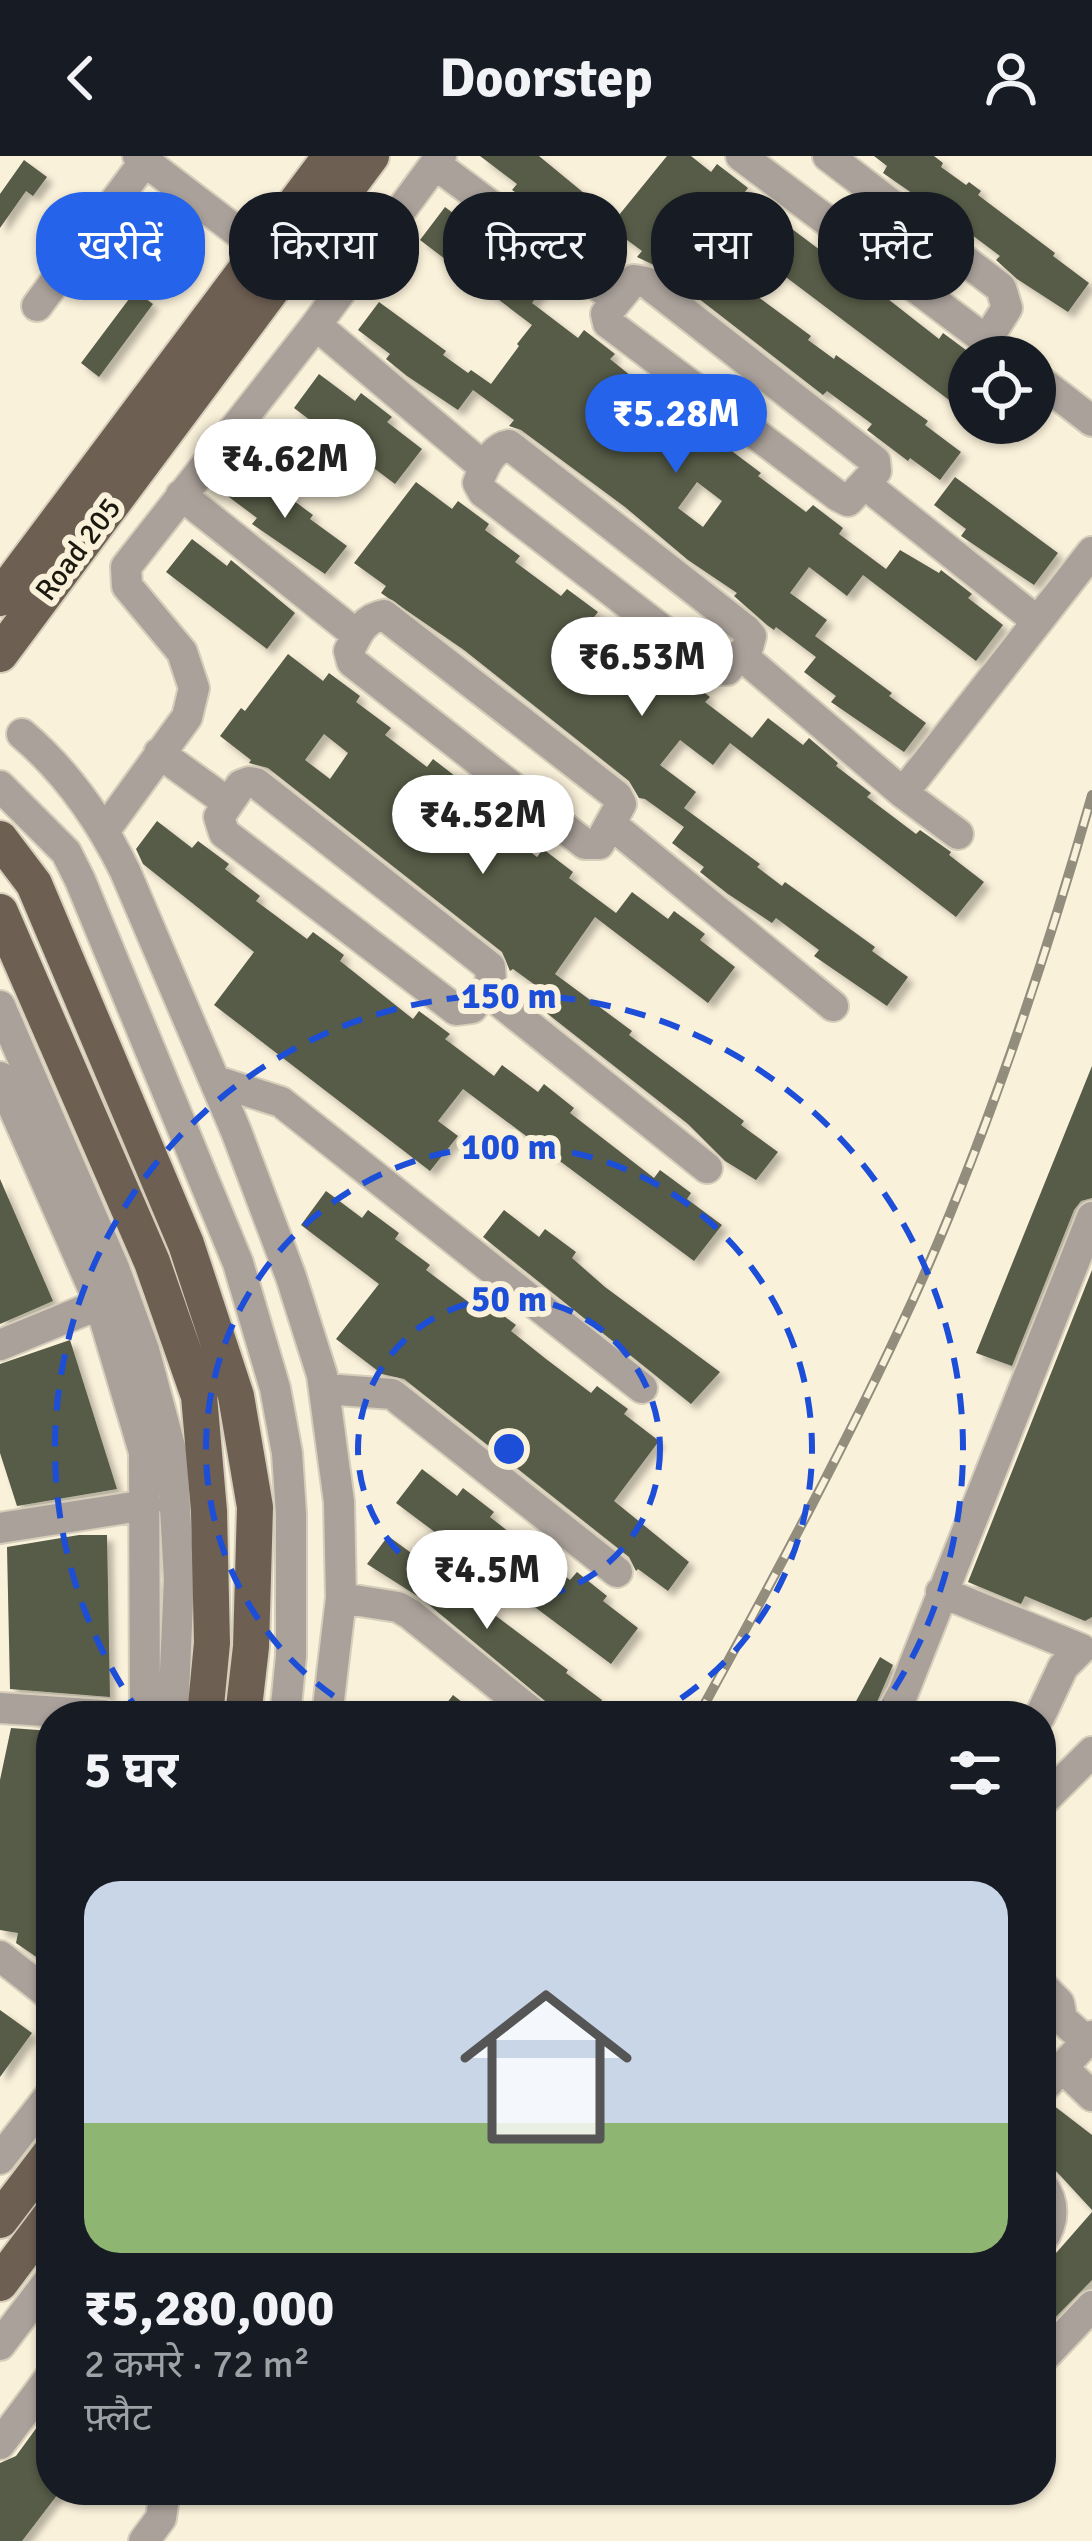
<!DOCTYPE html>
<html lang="hi">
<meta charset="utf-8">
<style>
body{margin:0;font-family:Signika,"Noto Sans Devanagari",sans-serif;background:#20242c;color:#f1f3f6;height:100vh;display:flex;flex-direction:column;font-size:45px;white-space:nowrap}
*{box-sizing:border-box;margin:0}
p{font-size:39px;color:#9ea1a6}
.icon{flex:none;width:66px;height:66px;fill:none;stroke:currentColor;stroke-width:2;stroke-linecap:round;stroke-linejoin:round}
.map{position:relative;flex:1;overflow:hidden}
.panel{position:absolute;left:36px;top:1545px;width:1020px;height:804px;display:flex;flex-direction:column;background:#171b24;border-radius:48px;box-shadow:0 3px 9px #0004}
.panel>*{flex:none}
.guide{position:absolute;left:36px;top:36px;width:1020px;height:108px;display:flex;gap:24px}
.buttons{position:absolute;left:948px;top:180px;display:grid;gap:24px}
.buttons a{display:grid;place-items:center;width:108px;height:108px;border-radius:50%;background:#171b24;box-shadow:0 3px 9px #0004;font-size:60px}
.price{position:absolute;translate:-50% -102px;padding:0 27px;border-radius:42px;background:#fff;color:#222;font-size:39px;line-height:78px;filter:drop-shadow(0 3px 6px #0008)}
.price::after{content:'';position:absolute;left:50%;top:72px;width:36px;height:27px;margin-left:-18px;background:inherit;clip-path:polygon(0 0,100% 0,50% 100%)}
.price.on{background:#2563eb;color:#fff}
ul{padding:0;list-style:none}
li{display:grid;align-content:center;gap:24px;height:636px;padding:0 48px}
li+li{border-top:3px solid #363941}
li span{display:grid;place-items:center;height:372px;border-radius:36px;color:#555}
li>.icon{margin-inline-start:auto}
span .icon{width:216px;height:216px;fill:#fffc;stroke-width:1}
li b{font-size:51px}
h2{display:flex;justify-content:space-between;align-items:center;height:144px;padding:0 48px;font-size:51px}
.tag{padding:0 42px;border-radius:48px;background:#171b24;box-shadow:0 3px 9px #0004;font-size:42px;line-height:108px}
.tag.on{background:#2563eb;color:#fff}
header{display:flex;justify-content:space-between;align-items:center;height:156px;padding:0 48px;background:#171b24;font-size:54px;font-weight:700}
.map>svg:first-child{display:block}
.building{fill:#575b47;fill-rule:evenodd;filter:url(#shadow)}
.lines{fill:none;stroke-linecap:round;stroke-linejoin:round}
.minor-casing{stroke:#d6ceba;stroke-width:34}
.major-casing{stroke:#d6ceba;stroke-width:40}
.minor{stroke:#aaa19a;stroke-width:30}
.major{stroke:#6e5f53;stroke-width:36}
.rail-casing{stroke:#938d7d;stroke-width:10}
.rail{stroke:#faf1da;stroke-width:6;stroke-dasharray:18;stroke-linecap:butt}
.ring{fill:none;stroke:#1d4ed8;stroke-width:6;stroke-dasharray:21 15}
.labels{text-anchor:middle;stroke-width:12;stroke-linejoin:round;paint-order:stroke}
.street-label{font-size:30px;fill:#1b1810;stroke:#faf1da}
.centre{fill:#1d4ed8;stroke:#faf1da;stroke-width:6}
.ring-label{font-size:36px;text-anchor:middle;font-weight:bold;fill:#1d4ed8;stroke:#faf1da;stroke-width:12;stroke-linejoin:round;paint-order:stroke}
</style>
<header><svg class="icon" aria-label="back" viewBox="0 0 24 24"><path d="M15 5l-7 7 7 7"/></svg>Doorstep<svg class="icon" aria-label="person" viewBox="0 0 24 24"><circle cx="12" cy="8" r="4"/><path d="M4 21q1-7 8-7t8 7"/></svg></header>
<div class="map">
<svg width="1092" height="2385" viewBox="0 0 1092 2385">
<defs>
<filter id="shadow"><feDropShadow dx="6" dy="6" stdDeviation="3" flood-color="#0004"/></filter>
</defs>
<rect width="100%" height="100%" fill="#faf1da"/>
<path class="building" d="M 480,0 L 539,0 L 596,47 L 599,44 L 619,59 L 667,0 L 691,0 L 711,16 L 717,8 L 748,32 L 744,37 L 824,97 L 829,90 L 860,114 L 856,118 L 939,183 L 943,177 L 974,200 L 969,201 L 969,259 L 754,97 L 734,123 L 811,180 L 808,184 L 834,203 L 836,199 L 928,265 L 925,269 L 961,296 L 940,324 L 910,302 L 908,305 L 867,274 L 872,268 L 827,235 L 823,239 L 658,111 L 637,101 L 642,95 L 600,64 L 586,84 L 512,34 L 517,28 ZM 713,70 L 739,90 L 720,114 L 695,95 Z
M 874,0 L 934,0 L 943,7 L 941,11 L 966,29 L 969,26 L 981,35 L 978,39 L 1055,97 L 1053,100 L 1089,127 L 1068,156 L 1017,123 L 996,104 L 1000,100 L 968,76 L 883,17 L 887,10 Z
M 24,4 L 47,21 L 33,40 L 26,35 L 0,72 L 0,38 Z
M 445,51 L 481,78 L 486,70 L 517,94 L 513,99 L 548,125 L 532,147 L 578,182 L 584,174 L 615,198 L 610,203 L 693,270 L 699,262 L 730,285 L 725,290 L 761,317 L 758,320 L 806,356 L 813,349 L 843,372 L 839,378 L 886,413 L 900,394 L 939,417 L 941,414 L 972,438 L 968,442 L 1003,469 L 976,505 L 863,419 L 847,440 L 809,411 L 790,437 L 827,464 L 815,480 L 892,537 L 889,540 L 926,567 L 904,596 L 831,546 L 836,540 L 804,516 L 816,501 L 776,471 L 774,474 L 767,469 L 734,440 L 737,437 L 688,404 L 625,351 L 521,274 L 509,270 L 514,264 L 473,234 L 458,254 L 407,220 L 386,203 L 390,198 L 358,174 L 379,146 L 446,195 L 443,199 L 468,217 L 471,214 L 491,228 L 519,190 L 517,188 L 532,169 L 420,84 ZM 697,326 L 722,345 L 703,371 L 678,352 Z
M 135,135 L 153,148 L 99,221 L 81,207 Z
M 319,218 L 355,245 L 361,237 L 392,261 L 387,266 L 422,293 L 395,328 L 294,252 Z
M 247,310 L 313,359 L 310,363 L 347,390 L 325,418 L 252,368 L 257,362 L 225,338 Z
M 955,321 L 1058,397 L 1034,429 L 961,380 L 966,373 L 934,349 Z
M 416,326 L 452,353 L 458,345 L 489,368 L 485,374 L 520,400 L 515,406 L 561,440 L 567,433 L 598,456 L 594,461 L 629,488 L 627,490 L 673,526 L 679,518 L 710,541 L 705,546 L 752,582 L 768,562 L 803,589 L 809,582 L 838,607 L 836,610 L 871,637 L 867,641 L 916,678 L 920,674 L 951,696 L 949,699 L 984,726 L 956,761 L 730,587 L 713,609 L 680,584 L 660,609 L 696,636 L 684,652 L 760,708 L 757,711 L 782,730 L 785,726 L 875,791 L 872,795 L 908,821 L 887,850 L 814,800 L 819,794 L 776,762 L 772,767 L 728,738 L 700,716 L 704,711 L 672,687 L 684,671 L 645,643 L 639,642 L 629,625 L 464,494 L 381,437 L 386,430 L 354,407 Z
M 192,383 L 227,410 L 231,404 L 295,457 L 267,493 L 166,416 Z
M 288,498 L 323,525 L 329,517 L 360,540 L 356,546 L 391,572 L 385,579 L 427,611 L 433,603 L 464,627 L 460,632 L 495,659 L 490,665 L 537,701 L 543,693 L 573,716 L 569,722 L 616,757 L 632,736 L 668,763 L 674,755 L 705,778 L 700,784 L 735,811 L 708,847 L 595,761 L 555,818 L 632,875 L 629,879 L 744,965 L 741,969 L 778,996 L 756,1024 L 725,1005 L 688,968 L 544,855 L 553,842 L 513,813 L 510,815 L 502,796 L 268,612 L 249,607 L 251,604 L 220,580 L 241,552 L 245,555 ZM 324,578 L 348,597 L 330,623 L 305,604 Z
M 157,665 L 192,692 L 198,685 L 229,708 L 225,713 L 260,740 L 256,745 L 307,783 L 313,776 L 344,799 L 340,805 L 413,863 L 419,855 L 450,878 L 445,883 L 494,920 L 502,909 L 538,936 L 544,928 L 574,952 L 570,957 L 654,1022 L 660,1014 L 691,1037 L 687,1043 L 722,1069 L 694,1105 L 463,933 L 438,965 L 458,980 L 430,1015 L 214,849 L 254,796 L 143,708 L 136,693 Z
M 1092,910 L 1092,1042 L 1081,1045 L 1074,1054 L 1012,1210 L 976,1197 Z
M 0,1023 L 53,1145 L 0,1168 Z
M 326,1035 L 362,1062 L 368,1054 L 399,1077 L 395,1083 L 430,1109 L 426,1114 L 479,1154 L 485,1146 L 516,1169 L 511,1175 L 546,1203 L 591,1237 L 597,1230 L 628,1253 L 624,1258 L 659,1285 L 614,1345 L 689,1406 L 668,1435 L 638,1413 L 636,1415 L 629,1401 L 404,1223 L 382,1218 L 336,1183 L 379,1128 L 301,1069 Z
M 504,1054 L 539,1081 L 545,1073 L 576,1096 L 572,1102 L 605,1131 L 720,1216 L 691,1248 L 483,1081 Z
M 1092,1114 L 1092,1461 L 1085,1465 L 1025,1440 L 1021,1448 L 968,1426 Z
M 70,1184 L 117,1333 L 17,1350 L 0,1297 L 0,1208 Z
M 422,1313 L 457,1340 L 463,1332 L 494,1356 L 490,1361 L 570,1424 L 577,1416 L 607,1440 L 603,1445 L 638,1472 L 611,1508 L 396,1347 Z
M 79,1379 L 107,1379 L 110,1541 L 10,1533 L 7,1391 Z
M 388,1380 L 455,1429 L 452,1432 L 477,1451 L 480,1448 L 568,1514 L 566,1517 L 602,1544 L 591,1560 L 563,1560 L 422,1443 L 367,1408 Z
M 880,1501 L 893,1509 L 871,1560 L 848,1560 Z
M 453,1539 L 480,1560 L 437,1560 Z
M 11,1572 L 51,1575 L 51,1811 L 16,1787 L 18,1777 L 0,1774 L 0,1624 Z
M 0,1854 L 32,1877 L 0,1921 Z
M 1053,1949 L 1092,1979 L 1092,2054 L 1057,2016 L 1041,2005 L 1041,1961 Z
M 1092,2056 L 1092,2124 L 1041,2176 L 1041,2108 L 1057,2096 Z
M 51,2252 L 51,2334 L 61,2334 L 22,2385 L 0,2385 L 0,2307 L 16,2300 Z"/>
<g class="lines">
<g class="minor-casing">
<path id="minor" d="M 138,0 L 276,105
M 741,0 L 1008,201
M 828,0 L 1001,132 L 1007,152 L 986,185
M 435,8 L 616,143
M 634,124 L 646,126 L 875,305 L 876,315 L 848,345 L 838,340 L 608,167 L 606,158 Z
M 37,150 L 145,5
M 316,169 L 484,311
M 1035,221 L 1092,265
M 509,289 L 746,474 L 751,480 L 748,491 L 727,514 L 713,513 L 483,336 L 478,327 C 483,312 492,292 509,289 Z
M 866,329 L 1037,465
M 181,339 L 357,479
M 384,459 L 617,640 L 621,648 L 599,688 L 585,688 L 352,506 L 349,495 C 357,478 364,462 384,459 Z
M 741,499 L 903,637 L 958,678
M 22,578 C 67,616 99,662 125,715 L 236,975 L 291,1121 L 322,1219 L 339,1346 L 341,1442 L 327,1560
M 159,597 L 227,646
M 249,626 L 256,627 L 490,811 L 491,826 L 472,852 L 456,854 L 224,677 L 219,661 L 241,629 Z
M 0,630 L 66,696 L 80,724 L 238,1107 L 275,1232 L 287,1297 L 291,1358 L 291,1500 L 285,1560
M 903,637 L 1092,396
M 612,669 L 833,850
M 105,674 L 187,561 L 194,532 L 182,496 L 127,430 L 126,411 L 316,169 L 441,0
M 486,835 L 707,1012
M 0,850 L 114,1112 L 144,1194 L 172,1298 L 179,1423 L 173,1560
M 0,921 L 100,1148 L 144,1296 L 145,1560
M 216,925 L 281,946 L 642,1232
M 0,1189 L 117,1141
M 326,1233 L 392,1238 L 617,1416
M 0,1372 L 146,1349
M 941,1436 L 1081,1493 L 1063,1511 L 1040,1560
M 341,1442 L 398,1451 L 410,1458 L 535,1559
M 0,1552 L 103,1559
M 890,1560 L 903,1537 L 1092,1061
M 1041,1647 L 1092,1596
M 0,1800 L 51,1840
M 1041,1829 L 1059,1847 L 1062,1863 L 1087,1886
M 1063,1912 L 1092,1940
M 1041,1934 L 1092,1880
M 0,2003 L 51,1938
M 1041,2027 C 1055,2046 1055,2066 1041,2085
M 0,2189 L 51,2122
M 1041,2204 L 1092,2150
M 0,2288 L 51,2220
M 144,2385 L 161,2362 L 165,2334"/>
</g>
<g class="major-casing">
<path id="major" d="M 0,442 L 331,0
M 0,498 L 371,0
M 0,683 L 34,728 L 186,1088 L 236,1240 L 255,1351 L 251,1491 L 243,1560
M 0,756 L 152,1106 L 199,1240 L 209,1355 L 212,1487 L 205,1560
M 0,2064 L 51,1997
M 0,2127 L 51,2059"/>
</g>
<use href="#minor" class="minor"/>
<use href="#major" class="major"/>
<g class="rail-casing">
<path id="rail" d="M 698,1560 C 773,1424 847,1287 912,1146 C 986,983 1043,811 1092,639"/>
</g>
<use href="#rail" class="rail"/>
</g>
<g class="ring">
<circle cx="509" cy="1293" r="151"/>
<path d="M364 1559A303 303 0 1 1 654 1559"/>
<path d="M142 1560A454 454 0 1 1 876 1560"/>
</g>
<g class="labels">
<g class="street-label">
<text transform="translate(78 393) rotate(-53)" y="10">Road 205</text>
</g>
</g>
<circle cx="509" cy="1293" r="18" class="centre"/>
<g class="ring-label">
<text x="509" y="852">150 m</text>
<text x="509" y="1003">100 m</text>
<text x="509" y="1155">50 m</text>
</g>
</svg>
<div class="buttons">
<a><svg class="icon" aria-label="locate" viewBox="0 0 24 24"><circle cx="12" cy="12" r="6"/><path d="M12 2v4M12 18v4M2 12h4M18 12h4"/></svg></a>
</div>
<b class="price on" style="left:676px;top:320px">₹5.28M</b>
<b class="price" style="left:285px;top:365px">₹4.62M</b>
<b class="price" style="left:642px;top:563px">₹6.53M</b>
<b class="price" style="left:483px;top:721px">₹4.52M</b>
<b class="price" style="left:487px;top:1476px">₹4.5M</b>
<div class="guide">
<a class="tag on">खरीदें</a>
<a class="tag">किराया</a>
<a class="tag">फ़िल्टर</a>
<a class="tag">नया</a>
<a class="tag">फ़्लैट</a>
</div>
<section class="panel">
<h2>5 घर<svg class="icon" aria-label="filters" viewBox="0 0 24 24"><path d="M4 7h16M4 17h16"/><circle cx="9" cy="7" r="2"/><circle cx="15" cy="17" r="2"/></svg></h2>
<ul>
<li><span style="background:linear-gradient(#c9d6e8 65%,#8fb573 0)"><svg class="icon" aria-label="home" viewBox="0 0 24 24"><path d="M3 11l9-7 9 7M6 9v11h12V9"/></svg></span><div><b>₹5,280,000</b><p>2 कमरे · 72 m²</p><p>फ़्लैट</p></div></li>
</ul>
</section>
</div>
